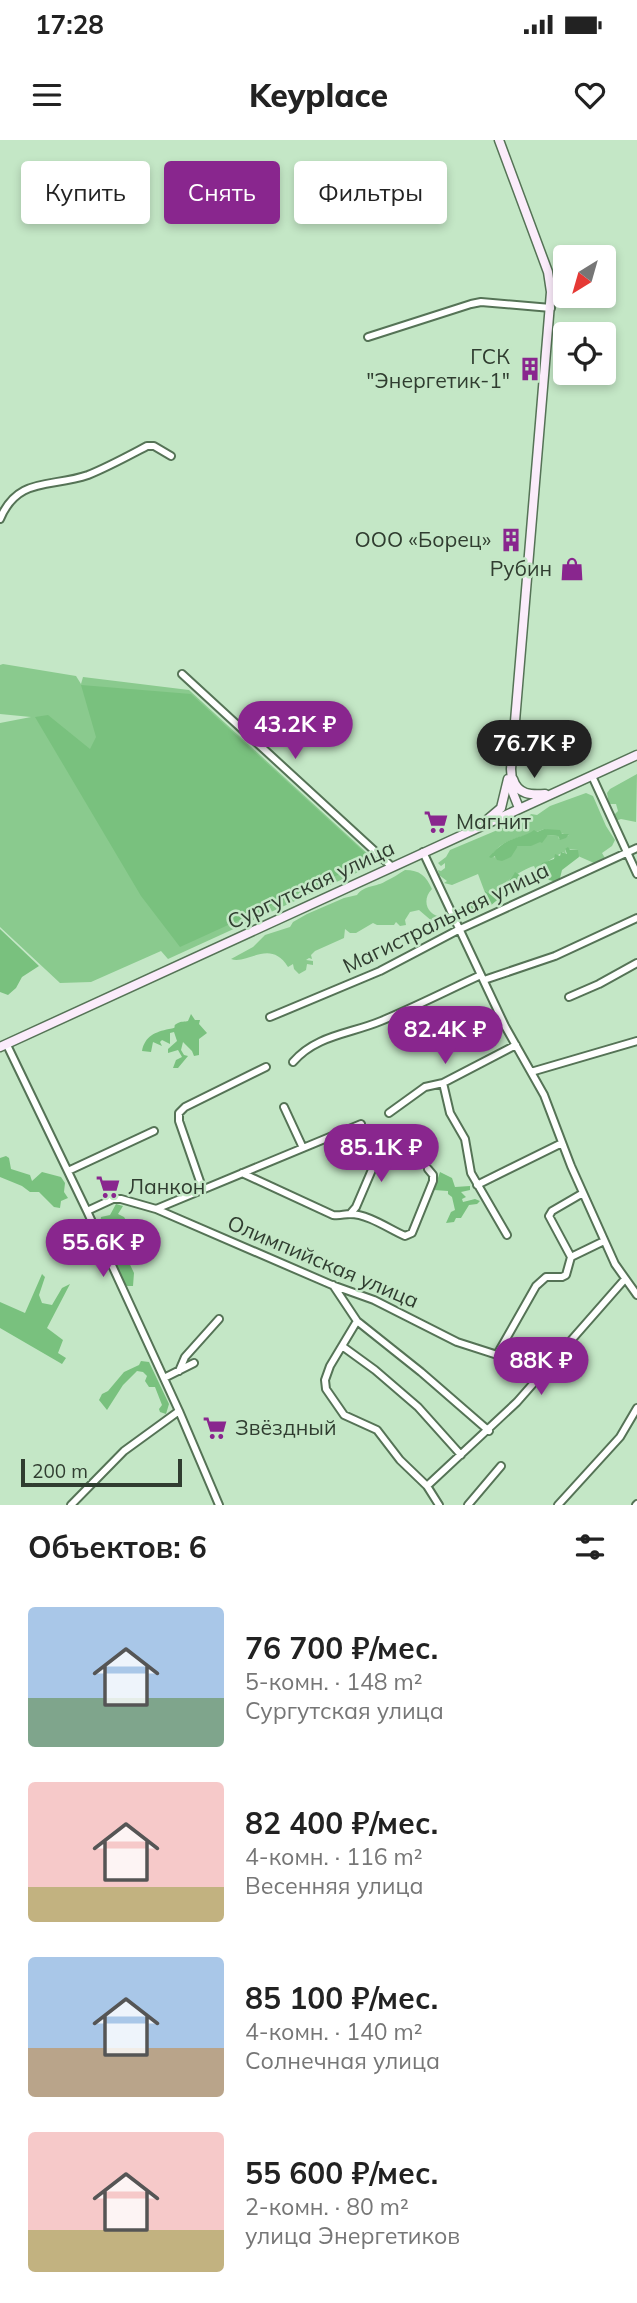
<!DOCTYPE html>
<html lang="ru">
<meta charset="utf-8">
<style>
body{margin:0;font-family:Mulish,sans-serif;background:#f6f6f6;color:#222;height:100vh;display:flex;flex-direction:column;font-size:26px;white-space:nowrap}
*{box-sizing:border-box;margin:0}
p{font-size:23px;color:#767676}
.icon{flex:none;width:38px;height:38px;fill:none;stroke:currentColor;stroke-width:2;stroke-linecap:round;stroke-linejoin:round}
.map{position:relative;height:1365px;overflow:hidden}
.drawer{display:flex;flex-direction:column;background:#fff;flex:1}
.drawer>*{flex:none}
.banner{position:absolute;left:21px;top:21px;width:595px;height:63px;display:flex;gap:14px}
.needle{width:46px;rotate:217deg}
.controls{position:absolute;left:553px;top:105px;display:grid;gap:14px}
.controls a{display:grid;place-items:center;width:63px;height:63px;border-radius:7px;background:#fff;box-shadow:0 4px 10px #0003;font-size:35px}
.scale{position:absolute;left:21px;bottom:18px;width:161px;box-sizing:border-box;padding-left:7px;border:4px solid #303d30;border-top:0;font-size:19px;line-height:24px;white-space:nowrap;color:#303d30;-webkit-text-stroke:5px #c4e7c6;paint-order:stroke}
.price{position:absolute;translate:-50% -60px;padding:0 16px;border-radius:24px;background:#89268e;color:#fff;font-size:23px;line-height:46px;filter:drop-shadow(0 2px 4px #0008)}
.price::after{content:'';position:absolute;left:50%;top:42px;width:21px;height:16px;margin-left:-10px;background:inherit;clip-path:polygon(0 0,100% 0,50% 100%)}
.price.active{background:#222;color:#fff}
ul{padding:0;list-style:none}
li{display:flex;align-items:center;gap:21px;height:175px;padding:0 28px}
li span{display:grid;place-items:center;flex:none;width:196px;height:140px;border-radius:7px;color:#555}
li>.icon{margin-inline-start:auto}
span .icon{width:84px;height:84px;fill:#fffc;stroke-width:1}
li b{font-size:30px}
h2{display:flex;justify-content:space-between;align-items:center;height:84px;padding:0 28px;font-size:30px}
.pill{padding:0 24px;border-radius:7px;background:#fff;box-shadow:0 4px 10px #0003;font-size:24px;line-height:63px}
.pill.active{background:#89268e;color:#fff}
.status{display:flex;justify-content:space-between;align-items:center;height:49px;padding:0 35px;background:#fff;direction:ltr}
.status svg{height:19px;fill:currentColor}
header{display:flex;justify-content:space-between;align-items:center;height:91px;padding:0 28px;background:#fff;font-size:32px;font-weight:800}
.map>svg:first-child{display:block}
.green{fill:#8aca8e;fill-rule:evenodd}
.forest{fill:#79c17e}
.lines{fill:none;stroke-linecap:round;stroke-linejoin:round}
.minor-casing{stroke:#557356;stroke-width:10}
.secondary-casing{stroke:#557356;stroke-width:11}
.minor{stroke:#fff;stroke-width:6}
.secondary{stroke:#fbecfb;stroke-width:8}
.labels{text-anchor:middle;stroke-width:5;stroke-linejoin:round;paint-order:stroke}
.poi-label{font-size:21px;fill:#303d30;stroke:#c4e7c6;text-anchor:end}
.street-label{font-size:21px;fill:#303d30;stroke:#c4e7c6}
</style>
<div class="status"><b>17:28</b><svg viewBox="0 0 49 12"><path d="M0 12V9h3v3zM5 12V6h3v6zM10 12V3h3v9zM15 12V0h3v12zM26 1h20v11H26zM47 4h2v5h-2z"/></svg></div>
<header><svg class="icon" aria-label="menu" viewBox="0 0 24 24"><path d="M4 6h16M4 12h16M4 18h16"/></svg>Keyplace<svg class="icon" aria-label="heart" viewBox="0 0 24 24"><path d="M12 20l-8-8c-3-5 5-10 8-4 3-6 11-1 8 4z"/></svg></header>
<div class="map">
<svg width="637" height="1365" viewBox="0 0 637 1365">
<rect width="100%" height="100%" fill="#c4e7c6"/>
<path class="green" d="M 3,524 L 76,536 L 81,544 L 83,537 L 189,550 L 369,715 L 367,728 L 168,819 L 161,811 L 91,842 L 60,843 L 0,787 L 0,583 L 31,577 L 0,574 L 0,525 Z
M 637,634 L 636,682 L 621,679 L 615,681 L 614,675 L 618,671 L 616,664 L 609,664 L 607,653 L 610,649 Z
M 586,653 L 593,656 L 606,686 L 615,700 L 612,706 L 602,713 L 605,718 L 594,723 L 578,716 L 578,710 L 565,709 L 566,715 L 563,712 L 545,723 L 537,732 L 534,726 C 523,729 499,745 492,755 L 484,750 L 478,734 L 452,745 L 444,743 L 447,741 L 439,735 L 438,730 L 441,731 L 445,728 L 445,723 L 441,726 L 438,723 L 446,717 L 450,710 L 507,686 L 511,682 L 519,680 L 523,683 L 531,674 L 537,675 L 550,666 ZM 544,689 C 553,692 561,693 569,695 L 559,699 L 558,696 L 548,695 L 532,705 L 518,706 L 507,718 L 495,716 L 494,718 L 493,713 C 505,697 527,697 544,689 Z
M 405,730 C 420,730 426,736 432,749 C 421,760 427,776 443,777 L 442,780 L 433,782 L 419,770 L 410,772 L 405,780 L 406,785 L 400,786 L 396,782 L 394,785 L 377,785 L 373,783 L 356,793 L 350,793 L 345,789 L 344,798 L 315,811 L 311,815 L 312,819 L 309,818 L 306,820 L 313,821 L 313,825 L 307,824 L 306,830 L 299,834 L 294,829 L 293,824 L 288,827 C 270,798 248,825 231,819 L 253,807 L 265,795 L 290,787 L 293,782 L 307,774 L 344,758 L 357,755 C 364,745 377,747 386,741 C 393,738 398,734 405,730 Z"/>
<path class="forest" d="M 81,545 L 191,554 L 365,713 L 366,718 L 362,724 L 180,807 L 141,756 L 35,577 L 48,575 L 90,609 L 96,597 Z
M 544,689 L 560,690 L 562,694 L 569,694 L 566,698 L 560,700 L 558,696 L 548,695 L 542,703 L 540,702 L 531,706 L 518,706 L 511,717 L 502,721 L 497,720 L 495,716 L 491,718 L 489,717 C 496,709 502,703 513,699 C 520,696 528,695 534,690 L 537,692 Z
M 568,707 L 570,710 L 578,710 L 579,717 L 562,730 L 560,738 L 557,742 L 549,740 L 545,735 L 546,731 L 538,732 L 542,723 L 554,719 L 555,714 L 560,716 L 561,712 L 567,714 L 565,709 Z
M 515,732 L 521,736 L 516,751 L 503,755 L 489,767 L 483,766 L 476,772 L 456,775 L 457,770 L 486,762 L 488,759 L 484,750 L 492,755 C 496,745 511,743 515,732 Z
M 0,789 L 39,826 L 22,837 L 16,848 L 8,855 L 0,852 Z
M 191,874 L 195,880 L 200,880 L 199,884 L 207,893 L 199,899 L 199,915 L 194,916 L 192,911 L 183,902 L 181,910 L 184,915 L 188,916 L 178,928 L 173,928 L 176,920 L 182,917 L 178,910 L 168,913 L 168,909 L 177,901 L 174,892 L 170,893 L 170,904 L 162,900 L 160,902 L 162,906 L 153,902 L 151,912 L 142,911 C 145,896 155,892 169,889 C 180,887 170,887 178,883 C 181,881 185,882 188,881 Z
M 6,1016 L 9,1018 L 11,1029 L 30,1035 L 32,1041 L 42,1032 L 61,1037 L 65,1043 L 64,1052 L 68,1058 L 61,1061 L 60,1068 L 54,1067 L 39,1052 L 30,1052 L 22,1046 L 0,1037 L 0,1018 Z
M 440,1032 L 452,1038 L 455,1047 L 470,1046 L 470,1050 L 461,1052 L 466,1057 L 462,1059 L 463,1062 L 475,1059 L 480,1061 L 477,1064 L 469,1065 L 461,1078 L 456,1078 L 454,1082 L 446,1083 L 451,1072 L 455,1070 L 452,1057 L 448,1054 L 448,1051 L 434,1050 Z
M 116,1064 L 123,1066 L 118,1074 L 124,1077 L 129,1085 L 126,1087 L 119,1084 L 113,1089 L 125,1109 L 124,1112 L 134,1133 L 133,1146 L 127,1146 L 125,1144 C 115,1123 97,1099 101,1077 L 110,1075 Z
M 42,1134 L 45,1137 L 39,1155 L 42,1163 L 52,1165 L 62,1148 L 70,1144 L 47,1188 L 63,1200 L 58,1213 L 66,1218 L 62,1224 L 0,1188 L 0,1162 L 25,1173 Z
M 141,1221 L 149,1222 L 169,1264 L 166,1274 L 160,1272 L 159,1269 L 162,1265 L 155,1247 L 149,1247 L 145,1241 L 147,1236 L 143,1232 L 137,1231 L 123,1245 L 107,1270 L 99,1260 L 102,1254 L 108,1251 L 124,1232 L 139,1225 Z"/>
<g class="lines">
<g class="minor-casing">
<path id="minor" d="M 368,197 L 471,164 L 481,162 L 551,168
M 0,379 C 18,336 51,348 88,335 C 108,327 128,316 147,306 L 154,306 L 171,316
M 182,534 L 391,726
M 592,636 L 637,734
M 423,712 L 505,886 L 544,955 L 571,1026 L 615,1124 L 637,1155
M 484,840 L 555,816 L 637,778
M 569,857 L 599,844 L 637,823
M 270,877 L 380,831 L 458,790 L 637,708
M 7,905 L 87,1071 L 179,1271 L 219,1365
M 293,922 C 316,895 350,894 381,881 C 415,867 448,850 481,835
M 531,932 L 637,901
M 443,943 L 450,973 L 465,999 L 471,1033 L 507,1095
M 284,967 L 303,1008
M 389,973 L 425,947 L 443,943 L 516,905
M 68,1031 L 154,991
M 242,1033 L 333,1075 C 340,1076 344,1074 350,1074 C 368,1074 389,1089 405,1096 L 412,1093 L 433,1041 L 433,1035 L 428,1029
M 477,1045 L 562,1003
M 203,1050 L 179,981 L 179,973 L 185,967 L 266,927
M 583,1053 L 552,1071 L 549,1076 L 571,1117 L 604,1101
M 156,1069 L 361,984
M 87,1071 L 113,1059 L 121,1059 L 156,1069 L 332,1145 L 374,1160 L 457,1202 L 513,1220 L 541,1237
M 350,1074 L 356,1067 L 386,997
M 333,1145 L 357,1181 L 421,1232 L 489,1291
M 357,1181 L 330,1226 L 325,1240 L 326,1249 L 344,1275 L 377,1290 L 400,1320 L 427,1346 L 439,1365
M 342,1206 L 375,1230 L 418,1267 L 461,1315
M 498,1213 L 536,1146 L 546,1137 L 562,1137 L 566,1135 L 571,1117
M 179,1231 L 185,1217 L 219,1179
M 164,1238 L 194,1223
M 427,1346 L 517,1262 L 625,1139
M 71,1365 L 124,1311 L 179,1271
M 468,1365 L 501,1326
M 558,1365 L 620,1297 L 637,1268
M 636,1365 L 637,1364"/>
</g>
<g class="secondary-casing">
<path id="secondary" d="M 499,0 L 548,132 L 551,152 L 511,629 L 513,653 L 519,668
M 513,639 C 518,655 531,655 545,654
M 488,679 L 501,668 L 508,639
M 0,907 L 637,615"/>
</g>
<use href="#minor" class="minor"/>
<use href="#secondary" class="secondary"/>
</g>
<defs>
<g id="building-bare" transform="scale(1.89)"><path d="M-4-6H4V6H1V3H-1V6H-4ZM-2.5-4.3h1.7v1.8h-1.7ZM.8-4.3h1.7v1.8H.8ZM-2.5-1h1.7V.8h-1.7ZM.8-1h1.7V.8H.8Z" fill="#89268e" stroke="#c4e7c6" stroke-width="2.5" paint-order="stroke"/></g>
<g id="shop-bare" transform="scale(1.89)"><path d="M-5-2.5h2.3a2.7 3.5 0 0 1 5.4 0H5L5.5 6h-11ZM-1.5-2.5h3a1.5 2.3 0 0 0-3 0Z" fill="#89268e" stroke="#c4e7c6" stroke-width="2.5" paint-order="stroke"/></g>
<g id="supermarket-bare" transform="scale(1.89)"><path d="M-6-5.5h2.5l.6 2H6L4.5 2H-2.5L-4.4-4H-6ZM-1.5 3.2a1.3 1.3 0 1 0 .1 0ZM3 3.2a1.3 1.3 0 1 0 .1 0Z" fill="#89268e" stroke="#c4e7c6" stroke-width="2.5" paint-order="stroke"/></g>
</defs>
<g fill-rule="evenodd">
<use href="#building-bare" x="530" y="229"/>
<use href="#building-bare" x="511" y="400"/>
<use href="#shop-bare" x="572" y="429"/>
<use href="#supermarket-bare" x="436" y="682"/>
<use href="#supermarket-bare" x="108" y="1047"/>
<use href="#supermarket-bare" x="215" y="1288"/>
</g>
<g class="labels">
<g class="poi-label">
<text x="510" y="224">ГСК<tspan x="510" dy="24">"Энергетик-1"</tspan></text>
<text x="491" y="407">ООО «Борец»</text>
<text x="552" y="436">Рубин</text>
<text x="456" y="689" text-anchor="start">Магнит</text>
<text x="128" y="1054" text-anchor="start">Ланкон</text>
<text x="235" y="1295" text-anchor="start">Звёздный</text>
</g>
<g class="street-label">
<text transform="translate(311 745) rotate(-25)" y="7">Сургутская улица</text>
<text transform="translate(446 778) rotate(-26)" y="7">Магистральная улица</text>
<text transform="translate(323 1122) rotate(23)" y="7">Олимпийская улица</text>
</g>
</g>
</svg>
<div class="controls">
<a><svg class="needle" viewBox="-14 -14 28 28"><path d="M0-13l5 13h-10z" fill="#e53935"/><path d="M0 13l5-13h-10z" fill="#767676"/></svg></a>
<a><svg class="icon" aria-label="locate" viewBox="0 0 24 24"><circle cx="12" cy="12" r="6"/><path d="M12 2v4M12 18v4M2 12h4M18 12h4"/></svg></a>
</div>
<div class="scale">200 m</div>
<b class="price" style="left:295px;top:621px">43.2K ₽</b>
<b class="price active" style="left:534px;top:640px">76.7K ₽</b>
<b class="price" style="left:445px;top:926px">82.4K ₽</b>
<b class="price" style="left:381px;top:1044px">85.1K ₽</b>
<b class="price" style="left:103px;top:1139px">55.6K ₽</b>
<b class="price" style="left:541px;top:1257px">88K ₽</b>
<div class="banner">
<a class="pill">Купить</a>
<a class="pill active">Снять</a>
<a class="pill">Фильтры</a>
</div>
</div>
<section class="drawer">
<h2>Объектов: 6<svg class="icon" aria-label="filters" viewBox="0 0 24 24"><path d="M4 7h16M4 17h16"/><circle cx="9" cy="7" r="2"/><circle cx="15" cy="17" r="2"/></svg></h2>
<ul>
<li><span style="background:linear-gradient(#a9c7e8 65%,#7fa58c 0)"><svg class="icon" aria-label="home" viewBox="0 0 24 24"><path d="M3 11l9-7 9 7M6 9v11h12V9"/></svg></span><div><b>76 700 ₽/мес.</b><p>5-комн. · 148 m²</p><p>Сургутская улица</p></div></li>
<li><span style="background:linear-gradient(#f6c9c9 75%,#c2b280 0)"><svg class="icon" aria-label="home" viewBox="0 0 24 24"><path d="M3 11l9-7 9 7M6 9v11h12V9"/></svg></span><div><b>82 400 ₽/мес.</b><p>4-комн. · 116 m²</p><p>Весенняя улица</p></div></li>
<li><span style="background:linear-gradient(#a9c7e8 65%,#b9a48a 0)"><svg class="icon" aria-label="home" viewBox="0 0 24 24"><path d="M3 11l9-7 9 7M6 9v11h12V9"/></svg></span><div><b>85 100 ₽/мес.</b><p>4-комн. · 140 m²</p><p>Солнечная улица</p></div></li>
<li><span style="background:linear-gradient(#f6c9c9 70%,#c2b280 0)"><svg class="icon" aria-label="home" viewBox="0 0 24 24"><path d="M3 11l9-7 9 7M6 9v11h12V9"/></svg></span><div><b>55 600 ₽/мес.</b><p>2-комн. · 80 m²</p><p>улица Энергетиков</p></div></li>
</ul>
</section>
